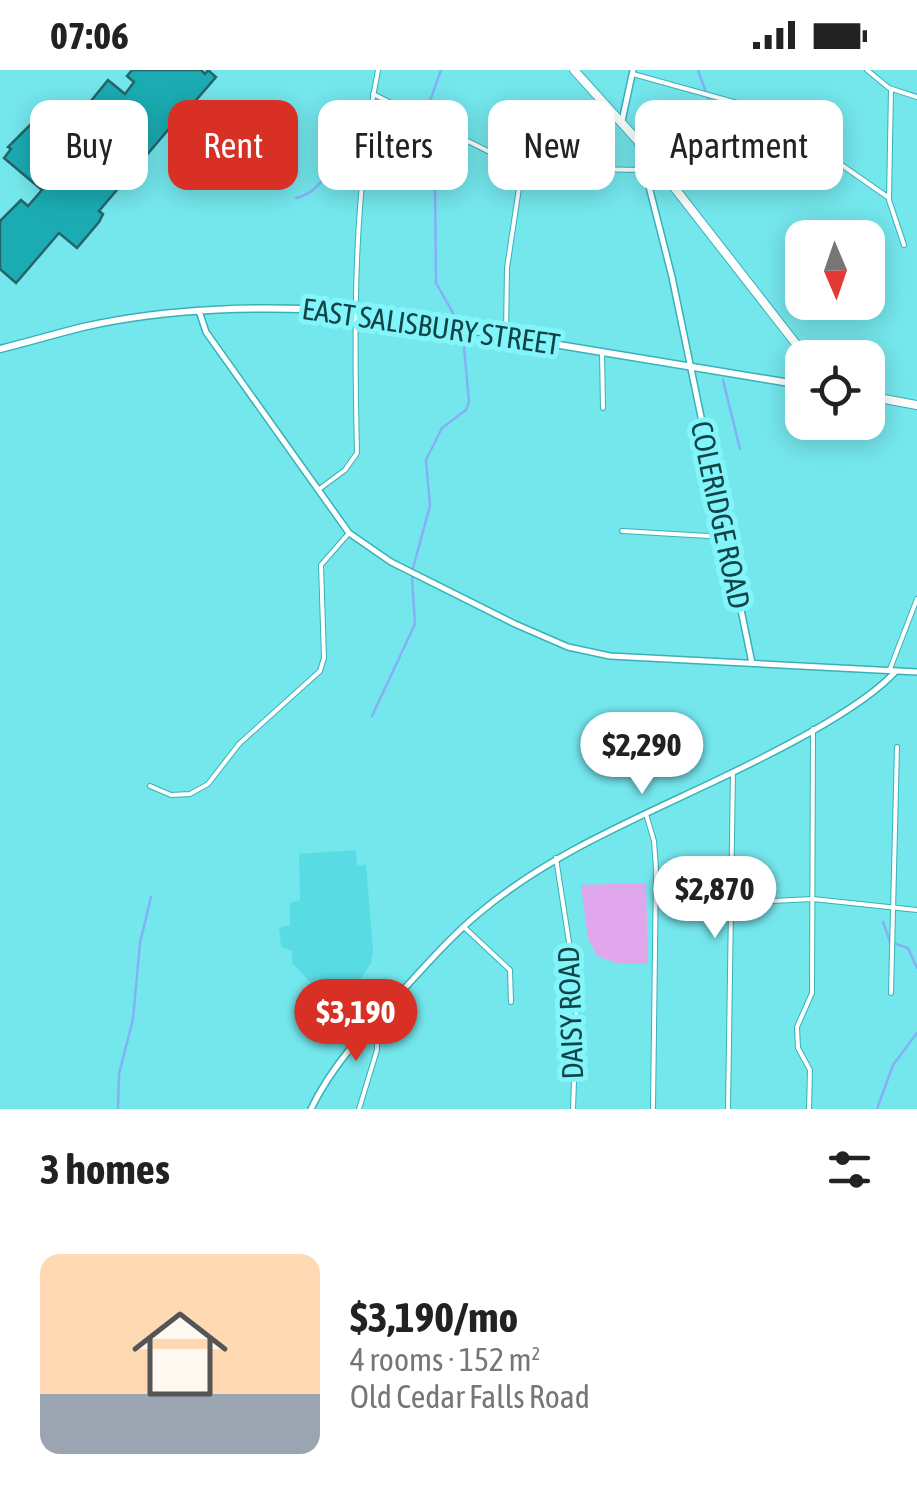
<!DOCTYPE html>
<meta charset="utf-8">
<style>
body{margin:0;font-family:"Asap Condensed",sans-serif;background:#f2f2f2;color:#222;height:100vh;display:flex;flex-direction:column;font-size:38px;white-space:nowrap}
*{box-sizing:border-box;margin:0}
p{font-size:32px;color:#767676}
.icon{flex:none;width:55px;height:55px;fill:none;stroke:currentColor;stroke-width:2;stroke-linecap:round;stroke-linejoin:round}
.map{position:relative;height:1039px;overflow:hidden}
.drawer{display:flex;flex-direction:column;background:#fff;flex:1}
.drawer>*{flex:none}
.banner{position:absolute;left:30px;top:30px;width:858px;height:90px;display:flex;gap:20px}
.needle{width:65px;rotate:178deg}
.fabs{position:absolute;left:785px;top:150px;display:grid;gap:20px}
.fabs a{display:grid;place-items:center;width:100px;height:100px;border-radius:20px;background:#fff;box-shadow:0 5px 25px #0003;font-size:50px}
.price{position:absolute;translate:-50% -85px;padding:0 22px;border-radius:35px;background:#fff;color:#222;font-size:32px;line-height:65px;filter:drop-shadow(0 2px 5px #0008)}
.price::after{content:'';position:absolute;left:50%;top:60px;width:30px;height:22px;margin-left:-15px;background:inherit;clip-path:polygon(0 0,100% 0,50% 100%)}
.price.selected{background:#d93025;color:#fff}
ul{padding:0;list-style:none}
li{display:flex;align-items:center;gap:30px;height:250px;padding:0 40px}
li+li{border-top:2px solid #e0e0e0}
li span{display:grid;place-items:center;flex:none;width:280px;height:200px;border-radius:20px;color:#555}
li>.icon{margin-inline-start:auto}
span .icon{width:120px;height:120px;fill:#fffc;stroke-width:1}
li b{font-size:42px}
h2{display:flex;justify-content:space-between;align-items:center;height:120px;padding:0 40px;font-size:42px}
.chip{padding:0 35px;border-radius:20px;background:#fff;box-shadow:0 5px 25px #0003;font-size:35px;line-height:90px}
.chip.selected{background:#d93025;color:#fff}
.status{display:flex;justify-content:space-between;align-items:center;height:70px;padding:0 50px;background:#fff;direction:ltr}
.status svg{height:28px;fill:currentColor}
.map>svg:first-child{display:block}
.built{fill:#58dbe2}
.green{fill:#e0a7ec}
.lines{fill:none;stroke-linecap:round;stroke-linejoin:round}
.stream{stroke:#86b0f6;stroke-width:2.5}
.building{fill:#1bacb3;stroke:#266467;stroke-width:2.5}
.minor-casing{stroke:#37b1b8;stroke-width:6}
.tertiary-casing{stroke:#37b1b8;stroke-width:8}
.secondary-casing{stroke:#37b1b8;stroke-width:9}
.primary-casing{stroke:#37b1b8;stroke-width:10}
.minor{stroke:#fff;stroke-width:4}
.tertiary{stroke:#fff;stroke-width:5}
.secondary{stroke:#fff;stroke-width:6}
.primary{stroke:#fff;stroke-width:8}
.labels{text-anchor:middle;stroke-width:10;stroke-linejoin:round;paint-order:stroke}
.street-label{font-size:30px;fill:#114447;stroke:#82f5fb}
</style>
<div class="status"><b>07:06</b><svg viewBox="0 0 49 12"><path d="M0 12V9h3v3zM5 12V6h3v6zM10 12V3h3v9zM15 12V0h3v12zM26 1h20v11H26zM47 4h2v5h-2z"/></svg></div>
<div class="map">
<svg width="917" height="1039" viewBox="0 0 917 1039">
<rect width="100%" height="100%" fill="#74e7ed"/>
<path class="built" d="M 356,780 L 357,796 L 366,795 L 373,880 L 371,893 L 339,942 L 292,893 L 292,881 L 281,877 L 279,858 L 290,855 L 290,833 L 300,830 L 299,784 Z"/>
<path class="green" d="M 646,813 L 648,894 L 619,894 L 597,886 L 588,868 L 581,815 Z"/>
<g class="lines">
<path class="stream" d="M 698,0 L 736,107
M 425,45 L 441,0
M 423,52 L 435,114 L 436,213 L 457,250
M 296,128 C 329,121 334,76 367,65 C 384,60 405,74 422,68
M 723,310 L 740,379
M 413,498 L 430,436 L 426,390 L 442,358 L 466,340 L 469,332 L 463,266
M 372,646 L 415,554 L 412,508
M 883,852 L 890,872 L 908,878 L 917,898
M 118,1039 L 119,1004 L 133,949 L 140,873 L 151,827
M 877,1039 L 893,995 L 917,963"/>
</g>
<path class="building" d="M 132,0 L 201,0 L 205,4 L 208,0 L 216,7 L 178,51 L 184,56 L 175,67 L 168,60 L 99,141 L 103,144 L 99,152 L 77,178 L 59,163 L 16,213 L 0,199 L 0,151 L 21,130 L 28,136 L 42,120 L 4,88 L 11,79 L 8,77 L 40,45 L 67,69 L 92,41 L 91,31 L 108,10 L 125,24 L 134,12 L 127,6 Z"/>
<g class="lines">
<g class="minor-casing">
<path id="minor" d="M 867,0 L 889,18 L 917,27
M 633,4 L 748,36 L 793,61 L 889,128
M 891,19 L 889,130 L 904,175
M 373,24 L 522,98 L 644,100 L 652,91
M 506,265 L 507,198 L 522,98
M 602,282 L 603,338
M 318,420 L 345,400 L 357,383 C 354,254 353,127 378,0
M 622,461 L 726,467
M 890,599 L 917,529
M 150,716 L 171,725 L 190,724 L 208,714 L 239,674 L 320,601 L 324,588 L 321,495 L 349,463
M 646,744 L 654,771 L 656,799 L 653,1039
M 556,788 L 577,924 L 573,1039
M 732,833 L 813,829 L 917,840
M 464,857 L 510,900 L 511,932
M 891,923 L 897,677
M 359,1039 L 377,980 L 377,948
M 728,1039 L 733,702
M 809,1039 L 810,1000 L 798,978 L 797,957 L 812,923 L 813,659"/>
</g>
<g class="tertiary-casing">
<path id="tertiary" d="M 622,51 L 633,0
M 638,73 L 672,207 L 752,593
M 199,241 L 206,262 L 349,463 L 391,492 L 515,554 L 568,577 L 610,586 L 917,602
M 311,1039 C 331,997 362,964 393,931 C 421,901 447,870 478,844 C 548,785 633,750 715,711 C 765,687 860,641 896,601"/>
</g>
<g class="secondary-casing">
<path id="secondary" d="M 0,279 C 28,272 55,264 83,257 C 171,237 264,236 354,241 L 802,315"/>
</g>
<g class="primary-casing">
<path id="primary" d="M 574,0 L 638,71 L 807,288
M 868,326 L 917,335"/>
</g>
<use href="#minor" class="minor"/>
<use href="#tertiary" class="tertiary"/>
<use href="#secondary" class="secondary"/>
<use href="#primary" class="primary"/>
</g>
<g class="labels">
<g class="street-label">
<text transform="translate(431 257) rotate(8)" y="10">EAST SALISBURY STREET</text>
<text transform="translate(720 445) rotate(78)" y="10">COLERIDGE ROAD</text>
<text transform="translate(571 943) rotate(-92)" y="10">DAISY ROAD</text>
</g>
</g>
</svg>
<div class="fabs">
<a><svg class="needle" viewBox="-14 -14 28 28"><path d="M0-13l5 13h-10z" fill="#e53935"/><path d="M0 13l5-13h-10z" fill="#767676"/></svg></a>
<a><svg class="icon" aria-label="locate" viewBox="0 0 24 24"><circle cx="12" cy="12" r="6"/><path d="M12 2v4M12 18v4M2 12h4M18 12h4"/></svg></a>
</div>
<b class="price" style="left:642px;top:727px">$2,290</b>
<b class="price" style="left:715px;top:871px">$2,870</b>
<b class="price selected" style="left:356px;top:994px">$3,190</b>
<div class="banner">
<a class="chip">Buy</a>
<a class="chip selected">Rent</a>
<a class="chip">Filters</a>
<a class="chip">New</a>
<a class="chip">Apartment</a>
</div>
</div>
<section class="drawer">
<h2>3 homes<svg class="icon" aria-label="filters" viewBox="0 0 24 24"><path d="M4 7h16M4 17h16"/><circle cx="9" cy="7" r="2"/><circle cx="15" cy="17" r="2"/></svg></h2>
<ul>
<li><span style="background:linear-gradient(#ffd9b3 70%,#9aa5b1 0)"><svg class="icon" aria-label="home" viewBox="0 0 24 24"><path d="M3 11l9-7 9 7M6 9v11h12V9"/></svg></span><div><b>$3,190/mo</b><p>4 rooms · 152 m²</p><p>Old Cedar Falls Road</p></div></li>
</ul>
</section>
